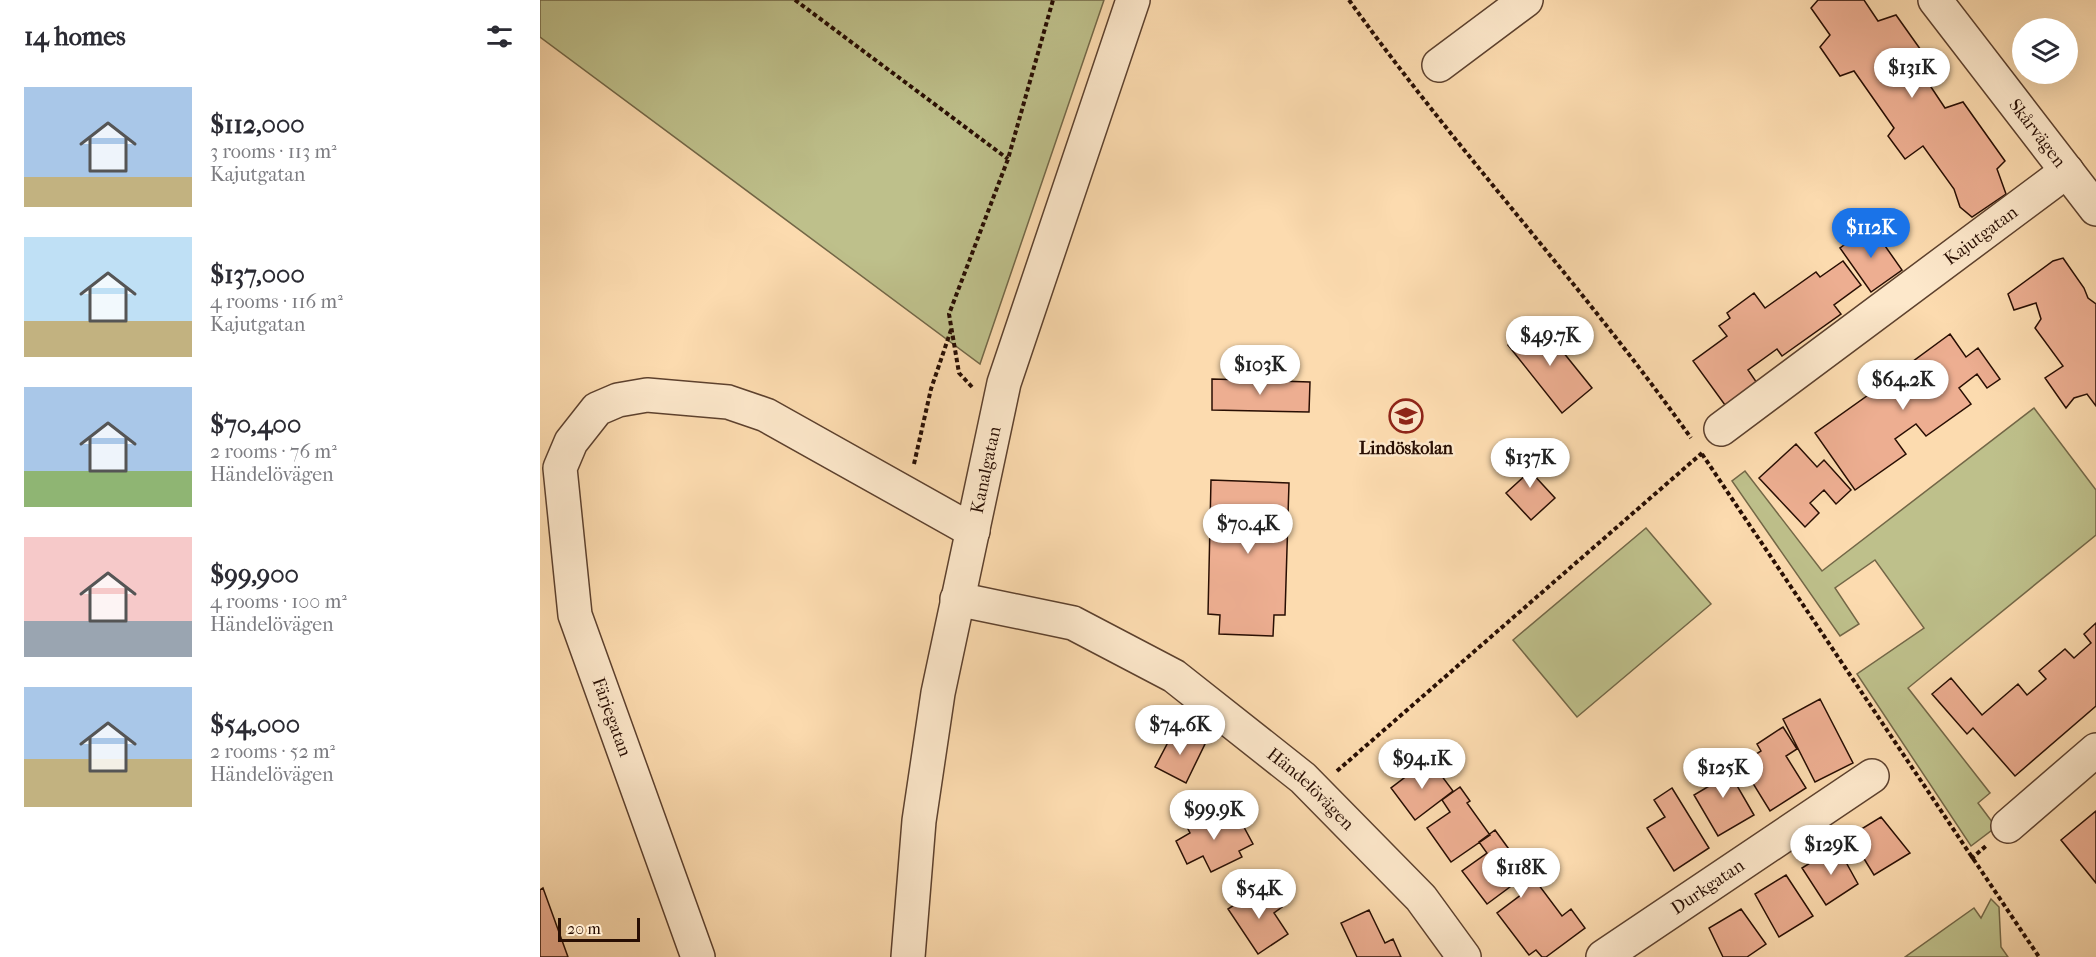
<!DOCTYPE html>
<meta charset="utf-8">
<style>
body{margin:0;font-family:"IM FELL French Canon",serif;background:#f2f2f3;color:#2b2b33;height:100vh;display:flex;flex-direction:column;font-size:22px;white-space:nowrap}
*{box-sizing:border-box;margin:0}
p{font-size:20px;color:#7c7c81}
.icon{flex:none;width:33px;height:33px;fill:none;stroke:currentColor;stroke-width:2;stroke-linecap:round;stroke-linejoin:round}
.map{position:relative;flex:1;overflow:hidden}
.panel{display:flex;flex-direction:column;background:#fff;width:540px}
.panel>*{flex:none}
.fabs{position:absolute;left:1472px;top:18px;display:grid;gap:12px}
.fabs a{display:grid;place-items:center;width:66px;height:66px;border-radius:50%;background:#fff;box-shadow:0 6px 24px #0002;font-size:30px}
.scale{position:absolute;left:18px;bottom:15px;width:82px;box-sizing:border-box;padding-left:6px;border:3px solid #280e03;border-top:0;font-size:16px;line-height:21px;white-space:nowrap;color:#280e03;-webkit-text-stroke:4px #fde8cb;paint-order:stroke}
.price{position:absolute;translate:-50% -51px;padding:0 14px;border-radius:21px;background:#fff;color:#222;font-size:20px;line-height:39px;filter:drop-shadow(0 2px 3px #0008)}
.price::after{content:'';position:absolute;left:50%;top:36px;width:18px;height:14px;margin-left:-9px;background:inherit;clip-path:polygon(0 0,100% 0,50% 100%)}
.price.active{background:#1a73e8;color:#fff}
ul{padding:0;list-style:none}
li{display:flex;align-items:center;gap:18px;height:150px;padding:0 24px}
li span{display:grid;place-items:center;flex:none;width:168px;height:120px;border-radius:0px;color:#555}
li>.icon{margin-inline-start:auto}
span .icon{width:72px;height:72px;fill:#fffc;stroke-width:1}
li b{font-size:26px}
h2{display:flex;justify-content:space-between;align-items:center;height:72px;padding:0 24px;font-size:26px}
main{display:flex;flex:1;min-height:0}
.map>svg:first-child{display:block}
.green{fill:#bec08b;stroke:#736747;stroke-width:1.5}
.building{fill:#edae91;stroke:#280e03;stroke-width:1.5}
.lines{fill:none;stroke-linecap:round;stroke-linejoin:round}
.minor-casing{stroke:#5d412e;stroke-width:36}
.path{stroke:#280e03;stroke-width:4;stroke-dasharray:4.5 3;stroke-linecap:butt}
.minor{stroke:#fde8cb;stroke-width:33}
.labels{text-anchor:middle;stroke-width:5;stroke-linejoin:round;paint-order:stroke}
.street-label{font-size:18px;fill:#280e03;stroke:#fde8cb}
.poi-label{font-size:18px;font-weight:bold;fill:#280e03;stroke:#fde8cb}
</style>
<main>
<section class="panel">
<h2>14 homes<svg class="icon" aria-label="filters" viewBox="0 0 24 24"><path d="M4 7h16M4 17h16"/><circle cx="9" cy="7" r="2"/><circle cx="15" cy="17" r="2"/></svg></h2>
<ul>
<li><span style="background:linear-gradient(#a9c7e8 75%,#c2b280 0)"><svg class="icon" aria-label="home" viewBox="0 0 24 24"><path d="M3 11l9-7 9 7M6 9v11h12V9"/></svg></span><div><b>$112,000</b><p>3 rooms · 113 m²</p><p>Kajutgatan</p></div></li>
<li><span style="background:linear-gradient(#bfe0f5 70%,#c2b280 0)"><svg class="icon" aria-label="home" viewBox="0 0 24 24"><path d="M3 11l9-7 9 7M6 9v11h12V9"/></svg></span><div><b>$137,000</b><p>4 rooms · 116 m²</p><p>Kajutgatan</p></div></li>
<li><span style="background:linear-gradient(#a9c7e8 70%,#8fb573 0)"><svg class="icon" aria-label="home" viewBox="0 0 24 24"><path d="M3 11l9-7 9 7M6 9v11h12V9"/></svg></span><div><b>$70,400</b><p>2 rooms · 76 m²</p><p>Händelövägen</p></div></li>
<li><span style="background:linear-gradient(#f6c9c9 70%,#9aa5b1 0)"><svg class="icon" aria-label="home" viewBox="0 0 24 24"><path d="M3 11l9-7 9 7M6 9v11h12V9"/></svg></span><div><b>$99,900</b><p>4 rooms · 100 m²</p><p>Händelövägen</p></div></li>
<li><span style="background:linear-gradient(#a9c7e8 60%,#c2b280 0)"><svg class="icon" aria-label="home" viewBox="0 0 24 24"><path d="M3 11l9-7 9 7M6 9v11h12V9"/></svg></span><div><b>$54,000</b><p>2 rooms · 52 m²</p><p>Händelövägen</p></div></li>
</ul>
</section>
<div class="map">
<svg width="1556" height="957" viewBox="0 0 1556 957">
<rect width="100%" height="100%" fill="#fcdbaf"/>
<filter id="stains"><feTurbulence type="fractalNoise" baseFrequency=".00333" numOctaves="4"/><feColorMatrix values="0 0 0 0 .2 0 0 0 0 .09 0 0 0 0 .02 0 0 0 .5 -.17"/></filter>
<radialGradient id="worn" r=".72"><stop offset=".6" stop-color="#630" stop-opacity="0"/><stop offset="1" stop-color="#630" stop-opacity=".3"/></radialGradient>
<path class="green" d="M 0,0 L 564,0 L 440,364 L 0,37 Z
M 1494,408 L 1556,490 L 1556,535 L 1368,688 L 1450,793 L 1438,803 L 1456,827 L 1431,846 L 1317,674 L 1384,628 L 1335,560 L 1295,588 L 1319,624 L 1300,636 L 1192,481 L 1205,471 L 1282,571 Z
M 1106,528 L 1171,604 L 1037,717 L 973,640 Z
M 1451,899 L 1459,907 L 1461,947 L 1468,957 L 1365,957 L 1434,908 L 1441,918 Z"/>
<path class="building" d="M 1278,0 L 1324,0 L 1338,21 L 1356,15 L 1400,77 L 1391,87 L 1405,108 L 1423,102 L 1465,161 L 1457,169 L 1466,194 L 1432,217 L 1420,207 L 1414,189 L 1383,146 L 1365,159 L 1348,136 L 1354,128 L 1314,71 L 1300,76 L 1280,47 L 1290,35 L 1271,8 Z
M 1331,226 L 1362,270 L 1331,292 L 1300,248 Z
M 1523,258 L 1544,288 L 1548,298 L 1556,304 L 1556,406 L 1547,394 L 1534,398 L 1526,408 L 1505,378 L 1523,366 L 1495,328 L 1501,319 L 1496,303 L 1474,310 L 1468,294 L 1513,261 Z
M 1303,261 L 1321,285 L 1294,305 L 1301,314 L 1242,356 L 1237,349 L 1208,370 L 1217,383 L 1185,405 L 1153,361 L 1187,336 L 1179,326 L 1190,318 L 1187,313 L 1214,293 L 1225,308 L 1276,272 L 1280,277 Z
M 998,321 L 1052,388 L 1022,413 L 968,345 Z
M 1410,334 L 1426,357 L 1438,348 L 1460,379 L 1447,388 L 1437,374 L 1419,388 L 1431,404 L 1386,436 L 1376,424 L 1355,439 L 1366,454 L 1315,490 L 1275,433 L 1362,371 L 1376,391 L 1387,383 L 1372,362 Z
M 672,379 L 770,382 L 769,412 L 672,410 Z
M 1256,444 L 1277,467 L 1284,460 L 1311,490 L 1296,504 L 1284,490 L 1270,503 L 1279,513 L 1265,527 L 1219,478 Z
M 985,449 L 999,464 L 991,472 L 1015,498 L 991,520 L 966,493 L 988,473 L 975,459 Z
M 671,480 L 749,483 L 745,615 L 734,615 L 733,636 L 679,634 L 680,615 L 668,614 Z
M 1556,623 L 1556,706 L 1475,776 L 1433,728 L 1427,734 L 1392,694 L 1411,678 L 1442,715 L 1478,684 L 1487,695 L 1506,679 L 1499,671 L 1525,649 L 1534,658 L 1551,643 L 1544,634 Z
M 1280,699 L 1313,763 L 1275,782 L 1243,719 Z
M 1243,727 L 1257,749 L 1246,756 L 1266,788 L 1230,811 L 1201,764 L 1221,751 L 1217,744 Z
M 635,729 L 665,744 L 646,783 L 615,767 Z
M 1181,758 L 1214,815 L 1178,836 L 1154,795 L 1171,785 L 1162,769 Z
M 889,759 L 913,791 L 875,820 L 851,788 Z
M 920,787 L 930,801 L 927,803 L 950,835 L 911,862 L 887,828 L 910,812 L 902,800 Z
M 1132,788 L 1169,848 L 1134,871 L 1107,828 L 1125,817 L 1114,800 Z
M 677,810 L 685,825 L 699,818 L 713,844 L 699,851 L 702,857 L 671,872 L 663,856 L 647,864 L 636,841 L 650,833 L 646,825 Z
M 1556,811 L 1556,883 L 1521,840 Z
M 1341,817 L 1370,853 L 1334,875 L 1310,836 Z
M 955,830 L 987,874 L 995,868 L 1004,880 L 998,884 L 1022,916 L 1031,909 L 1045,928 L 1006,957 L 1002,957 L 996,950 L 989,955 L 957,913 L 982,894 L 974,884 L 947,904 L 922,871 L 947,853 L 939,842 Z
M 1297,846 L 1318,884 L 1286,905 L 1262,868 Z
M 1246,875 L 1273,916 L 1239,937 L 1215,894 Z
M 3,888 L 28,957 L 0,957 L 0,890 Z
M 717,890 L 722,898 L 732,892 L 742,907 L 734,913 L 748,934 L 718,954 L 688,909 Z
M 1201,909 L 1226,944 L 1207,957 L 1183,957 L 1169,928 Z
M 829,910 L 845,943 L 853,939 L 861,957 L 817,957 L 801,923 Z"/>
<g class="lines">
<g class="minor-casing">
<g id="minor">
<path id="s1" d="M 1395,0 L 1556,209"/>
<path d="M 899,65 L 986,0"/>
<path id="s2" d="M 1181,429 L 1527,171"/>
<path id="s3" d="M 417,599 L 533,623 L 634,676 L 763,778 L 881,898 L 924,957"/>
<path d="M 1468,826 L 1556,750"/>
<path d="M 158,957 L 35,615 L 20,468 L 31,442 L 57,409 L 78,400 L 107,395 L 188,402 L 226,415 L 433,531"/>
<path id="s4" d="M 368,957 L 379,821 L 398,693 L 464,383 L 593,0"/>
<path id="s5" d="M 1063,957 L 1332,776"/>
</g>
</g>
<path class="path" d="M 255,0 L 468,159
M 809,0 C 917,151 1044,287 1151,438
M 432,387 L 419,373 L 409,314 L 468,159 L 513,0
M 1162,454 L 1499,957
M 374,464 L 391,389 L 411,330
M 797,771 L 1162,453
M 1431,859 L 1447,845"/>
<use href="#minor" class="minor"/>
</g>
<defs>
<g id="school-ring" transform="scale(1.725)"><circle r="9.5" fill="#fde8cb" stroke="#8f2418" stroke-width="1.5"/><path d="M0-5L7-2L0 1L-7-2ZM-4 1L0 2.5L4 1V4Q0 6-4 4Z" fill="#8f2418"/></g>
</defs>
<g fill-rule="evenodd">
<use href="#school-ring" x="866" y="416"/>
</g>
<g class="labels">
<g class="street-label">
<text dy="6" stroke="none"><textPath href="#s1" startOffset="168">Skårvägen</textPath></text>
<text dy="6" stroke="none"><textPath href="#s2" startOffset="324">Kajutgatan</textPath></text>
<text dy="6" stroke="none"><textPath href="#s4" startOffset="494">Kanalgatan</textPath></text>
<text transform="translate(72 717) rotate(70)" y="6">Färjegatan</text>
<text dy="6" stroke="none"><textPath href="#s3" startOffset="410">Händelövägen</textPath></text>
<text dy="6" stroke="none"><textPath href="#s5" startOffset="126">Durkgatan</textPath></text>
</g>
<g class="poi-label">
<text x="866" y="454">Lindöskolan</text>
</g>
</g>
<rect width="100%" height="100%" filter="url(#stains)"/>
<rect width="100%" height="100%" fill="url(#worn)"/>
</svg>
<div class="fabs">
<a><svg class="icon" aria-label="layers" viewBox="0 0 24 24"><path d="M12 4l9 5-9 5-9-5zM3 14l9 5 9-5"/></svg></a>
</div>
<div class="scale">20 m</div>
<b class="price" style="left:1372px;top:99px">$131K</b>
<b class="price active" style="left:1331px;top:259px">$112K</b>
<b class="price" style="left:1010px;top:367px">$49.7K</b>
<b class="price" style="left:720px;top:396px">$103K</b>
<b class="price" style="left:1363px;top:411px">$64.2K</b>
<b class="price" style="left:990px;top:489px">$137K</b>
<b class="price" style="left:708px;top:555px">$70.4K</b>
<b class="price" style="left:640px;top:756px">$74.6K</b>
<b class="price" style="left:882px;top:790px">$94.1K</b>
<b class="price" style="left:1183px;top:799px">$125K</b>
<b class="price" style="left:674px;top:841px">$99.9K</b>
<b class="price" style="left:1291px;top:876px">$129K</b>
<b class="price" style="left:981px;top:899px">$118K</b>
<b class="price" style="left:719px;top:920px">$54K</b>
</div>
</main>
